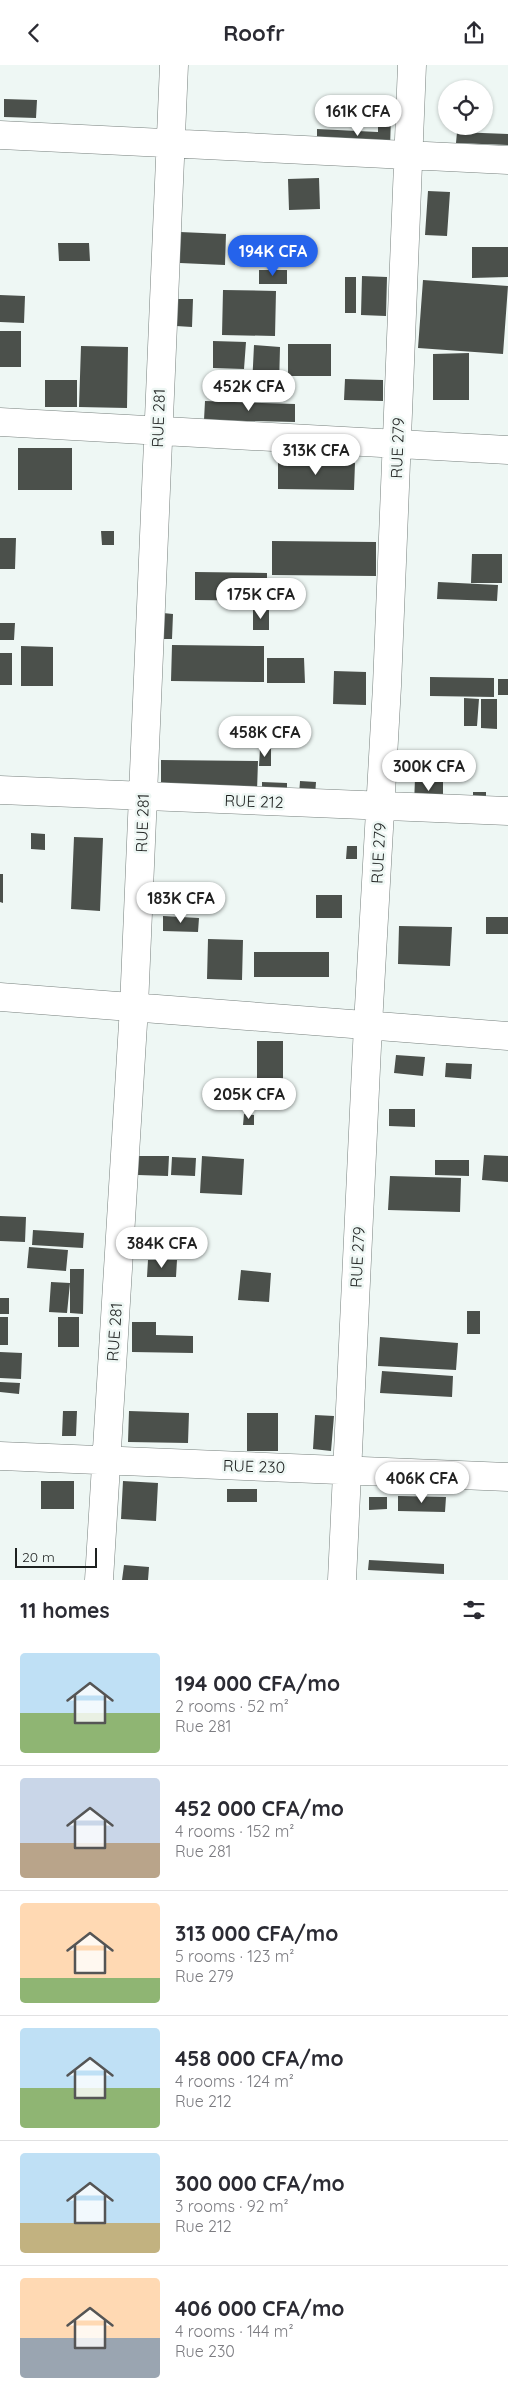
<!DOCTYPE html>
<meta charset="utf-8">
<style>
body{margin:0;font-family:Quicksand,sans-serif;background:#f7f7f7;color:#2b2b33;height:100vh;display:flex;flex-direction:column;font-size:19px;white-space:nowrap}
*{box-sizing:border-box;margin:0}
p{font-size:16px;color:#7c7c81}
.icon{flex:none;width:28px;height:28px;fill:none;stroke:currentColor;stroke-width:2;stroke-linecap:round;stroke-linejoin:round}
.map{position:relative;height:1515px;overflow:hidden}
.side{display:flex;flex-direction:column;background:#fff;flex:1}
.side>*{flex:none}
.tools{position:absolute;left:438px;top:15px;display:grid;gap:10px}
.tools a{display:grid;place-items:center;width:55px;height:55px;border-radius:50%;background:#fff;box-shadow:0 1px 4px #0004;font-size:25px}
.scale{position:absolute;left:15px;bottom:12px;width:82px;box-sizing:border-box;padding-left:5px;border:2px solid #1e2120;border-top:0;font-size:14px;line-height:18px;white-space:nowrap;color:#1e2120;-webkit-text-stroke:4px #eef7f4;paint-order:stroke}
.price{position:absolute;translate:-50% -42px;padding:0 11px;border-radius:18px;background:#fff;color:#222;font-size:16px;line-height:32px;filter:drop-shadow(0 1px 2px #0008)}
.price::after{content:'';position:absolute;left:50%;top:30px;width:15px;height:11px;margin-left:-8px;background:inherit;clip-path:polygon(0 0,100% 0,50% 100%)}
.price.current{background:#2563eb;color:#fff}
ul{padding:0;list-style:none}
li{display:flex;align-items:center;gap:15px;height:125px;padding:0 20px}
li+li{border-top:1px solid #e1e1e2}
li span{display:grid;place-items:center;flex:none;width:140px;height:100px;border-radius:5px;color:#555}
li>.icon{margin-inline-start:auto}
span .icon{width:60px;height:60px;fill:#fffc;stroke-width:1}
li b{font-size:21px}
h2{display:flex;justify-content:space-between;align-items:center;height:60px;padding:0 20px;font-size:21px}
header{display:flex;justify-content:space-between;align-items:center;height:65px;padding:0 20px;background:#fff;font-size:22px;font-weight:700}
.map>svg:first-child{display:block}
.building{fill:#4b504b}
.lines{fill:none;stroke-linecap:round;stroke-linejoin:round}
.minor-casing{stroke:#78817e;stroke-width:29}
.minor{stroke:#fff;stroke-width:28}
.labels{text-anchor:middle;stroke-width:5;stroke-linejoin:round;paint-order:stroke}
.street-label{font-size:16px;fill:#1e2120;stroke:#eef7f4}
</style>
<header><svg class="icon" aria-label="back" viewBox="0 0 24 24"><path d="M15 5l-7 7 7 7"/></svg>Roofr<svg class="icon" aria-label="share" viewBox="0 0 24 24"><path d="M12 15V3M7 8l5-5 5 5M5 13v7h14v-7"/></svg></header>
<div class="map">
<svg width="508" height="1515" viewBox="0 0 508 1515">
<rect width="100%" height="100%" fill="#eef7f4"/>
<path class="building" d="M 4,34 L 37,35 L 36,53 L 4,52 Z
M 378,50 L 391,51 L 390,83 L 317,81 L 317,64 L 378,67 Z
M 457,67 L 508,69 L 508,80 L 456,78 Z
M 319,113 L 320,144 L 289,145 L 288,114 Z
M 428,126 L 450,127 L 447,171 L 425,170 Z
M 180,167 L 226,169 L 225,200 L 180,198 Z
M 58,178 L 89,178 L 90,196 L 59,196 Z
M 472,182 L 508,182 L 508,212 L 472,213 Z
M 259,205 L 287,205 L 287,219 L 259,219 Z
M 362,211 L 387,212 L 386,251 L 361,250 Z
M 345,212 L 356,212 L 356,248 L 345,248 Z
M 423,215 L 508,221 L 503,289 L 418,283 Z
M 223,225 L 276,226 L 275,271 L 222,270 Z
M 0,230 L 25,231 L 24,258 L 0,257 Z
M 177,234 L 193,234 L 192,262 L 176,261 Z
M 0,266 L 21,266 L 21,302 L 0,302 Z
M 213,276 L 246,277 L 244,304 L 213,303 Z
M 288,279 L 331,279 L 331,311 L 288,311 Z
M 254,280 L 280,282 L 279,322 L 252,321 Z
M 81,281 L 128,282 L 127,343 L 79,342 Z
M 469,288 L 469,335 L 433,335 L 433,289 Z
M 345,314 L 383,315 L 383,336 L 344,335 Z
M 45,315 L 77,315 L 77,342 L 45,342 Z
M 205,336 L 295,339 L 295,357 L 204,355 Z
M 18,383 L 72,383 L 72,425 L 18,425 Z
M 278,397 L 355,398 L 354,425 L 278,424 Z
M 101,466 L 114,466 L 114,480 L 102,480 Z
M 0,473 L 16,473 L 15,504 L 0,504 Z
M 272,476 L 376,477 L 376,511 L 272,510 Z
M 472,489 L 502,489 L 502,518 L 471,518 Z
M 195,507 L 267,508 L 267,536 L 195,535 Z
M 438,517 L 498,520 L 497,536 L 437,534 Z
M 253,544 L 269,544 L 269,565 L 253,565 Z
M 163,548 L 173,549 L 172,574 L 162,574 Z
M 0,558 L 15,558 L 14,575 L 0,575 Z
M 172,580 L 264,581 L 264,617 L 171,616 Z
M 21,581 L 53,582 L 53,621 L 21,621 Z
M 0,588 L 12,588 L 12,620 L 0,620 Z
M 267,593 L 304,593 L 305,618 L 267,618 Z
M 334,606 L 366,607 L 366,640 L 333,639 Z
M 430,612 L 494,613 L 494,632 L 430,631 Z
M 498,614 L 508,614 L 508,630 L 498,630 Z
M 464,633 L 479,634 L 477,661 L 464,661 Z
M 481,634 L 497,634 L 497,664 L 481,663 Z
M 249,662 L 262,662 L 261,676 L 248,675 Z
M 260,684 L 271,684 L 271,701 L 259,701 Z
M 161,695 L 258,696 L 257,726 L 161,726 Z
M 415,713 L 443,713 L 443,740 L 414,740 Z
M 300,716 L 316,717 L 315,731 L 299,730 Z
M 262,717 L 287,718 L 287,727 L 262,726 Z
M 473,727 L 486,727 L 486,745 L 473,745 Z
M 31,768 L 45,769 L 45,785 L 31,784 Z
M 74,772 L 103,773 L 100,846 L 71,844 Z
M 347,781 L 357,781 L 357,794 L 346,794 Z
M 0,809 L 3,809 L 3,838 L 0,837 Z
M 316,830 L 342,830 L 342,853 L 316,853 Z
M 163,851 L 199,853 L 198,867 L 163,866 Z
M 486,852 L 508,852 L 508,869 L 486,869 Z
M 399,861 L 452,862 L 450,901 L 398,899 Z
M 208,874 L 243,875 L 242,915 L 207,914 Z
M 254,887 L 329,887 L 329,912 L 254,912 Z
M 257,976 L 283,976 L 283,1015 L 257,1015 Z
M 396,990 L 425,992 L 423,1011 L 394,1008 Z
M 446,998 L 472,999 L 471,1014 L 445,1012 Z
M 389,1044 L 415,1044 L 415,1062 L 389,1061 Z
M 244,1049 L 254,1050 L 254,1060 L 243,1060 Z
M 484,1090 L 508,1091 L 508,1117 L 482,1115 Z
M 138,1091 L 169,1091 L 168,1111 L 138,1110 Z
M 202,1091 L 244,1094 L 242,1130 L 200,1128 Z
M 172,1092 L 196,1093 L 195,1111 L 171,1110 Z
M 435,1095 L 469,1095 L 469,1111 L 435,1110 Z
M 390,1111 L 461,1113 L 460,1147 L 388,1145 Z
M 0,1151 L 26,1152 L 25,1177 L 0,1176 Z
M 33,1165 L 84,1168 L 83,1183 L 32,1180 Z
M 29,1182 L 68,1185 L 66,1206 L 27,1203 Z
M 148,1195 L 177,1195 L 176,1212 L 147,1212 Z
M 70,1204 L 84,1204 L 83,1249 L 70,1248 Z
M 241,1205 L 271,1208 L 269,1237 L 238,1235 Z
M 51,1217 L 70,1218 L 67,1248 L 49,1247 Z
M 0,1233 L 9,1233 L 9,1249 L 0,1249 Z
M 467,1246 L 480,1246 L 480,1269 L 467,1269 Z
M 0,1252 L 8,1252 L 8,1280 L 0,1280 Z
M 58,1252 L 79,1252 L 79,1282 L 58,1282 Z
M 132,1257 L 156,1257 L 156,1270 L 193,1271 L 193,1288 L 132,1287 Z
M 380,1272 L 458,1278 L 456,1305 L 378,1301 Z
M 0,1287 L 22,1288 L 21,1314 L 0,1313 Z
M 382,1306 L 453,1311 L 452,1332 L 380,1328 Z
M 0,1317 L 20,1318 L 19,1329 L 0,1327 Z
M 63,1346 L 77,1346 L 76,1371 L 62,1371 Z
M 129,1346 L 189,1348 L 188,1378 L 128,1377 Z
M 247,1348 L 278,1348 L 278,1386 L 247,1386 Z
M 315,1350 L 334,1351 L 331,1386 L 313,1384 Z
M 41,1416 L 74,1416 L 74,1444 L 41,1444 Z
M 123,1416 L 158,1418 L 156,1456 L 121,1454 Z
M 227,1424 L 257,1424 L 257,1437 L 227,1437 Z
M 398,1431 L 446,1432 L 445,1447 L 398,1446 Z
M 369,1432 L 387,1432 L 387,1444 L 369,1445 Z
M 369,1495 L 444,1499 L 444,1509 L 368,1505 Z
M 124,1500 L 149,1502 L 148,1515 L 122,1515 Z"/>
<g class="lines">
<g class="minor-casing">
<path id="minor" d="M 0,70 L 508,95
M 0,357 L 508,385
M 0,725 L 508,746
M 0,932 L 508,971
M 0,1391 L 508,1412
M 99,1515 L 134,942 L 174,0
M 342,1515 L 368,960 L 387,621 L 412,0"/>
</g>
<use href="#minor" class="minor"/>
</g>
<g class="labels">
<g class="street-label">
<text transform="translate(158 353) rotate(-88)" y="6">RUE 281</text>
<text transform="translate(397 383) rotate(-88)" y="6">RUE 279</text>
<text transform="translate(254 736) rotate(2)" y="6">RUE 212</text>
<text transform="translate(142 758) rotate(-88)" y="6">RUE 281</text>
<text transform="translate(378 788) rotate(-87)" y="6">RUE 279</text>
<text transform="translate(357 1192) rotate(-87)" y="6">RUE 279</text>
<text transform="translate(114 1267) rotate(-86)" y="6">RUE 281</text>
<text transform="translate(254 1401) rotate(2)" y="6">RUE 230</text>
</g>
</g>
</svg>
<div class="tools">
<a><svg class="icon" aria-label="locate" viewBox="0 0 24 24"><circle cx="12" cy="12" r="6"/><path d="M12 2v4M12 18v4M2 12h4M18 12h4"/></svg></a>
</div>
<div class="scale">20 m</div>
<b class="price" style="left:358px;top:72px">161K CFA</b>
<b class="price current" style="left:273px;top:212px">194K CFA</b>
<b class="price" style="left:249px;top:347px">452K CFA</b>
<b class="price" style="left:316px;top:411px">313K CFA</b>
<b class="price" style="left:261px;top:555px">175K CFA</b>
<b class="price" style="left:265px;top:693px">458K CFA</b>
<b class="price" style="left:429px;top:727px">300K CFA</b>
<b class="price" style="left:181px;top:859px">183K CFA</b>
<b class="price" style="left:249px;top:1055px">205K CFA</b>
<b class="price" style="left:162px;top:1204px">384K CFA</b>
<b class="price" style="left:422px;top:1439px">406K CFA</b>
</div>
<section class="side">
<h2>11 homes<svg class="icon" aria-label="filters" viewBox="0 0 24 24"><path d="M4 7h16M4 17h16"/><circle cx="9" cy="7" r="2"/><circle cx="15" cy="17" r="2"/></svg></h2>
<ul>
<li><span style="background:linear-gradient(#bfe0f5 60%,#8fb573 0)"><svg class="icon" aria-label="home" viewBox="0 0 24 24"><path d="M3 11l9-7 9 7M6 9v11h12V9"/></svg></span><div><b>194 000 CFA/mo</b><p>2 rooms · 52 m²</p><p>Rue 281</p></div></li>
<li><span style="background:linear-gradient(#c9d6e8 65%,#b9a48a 0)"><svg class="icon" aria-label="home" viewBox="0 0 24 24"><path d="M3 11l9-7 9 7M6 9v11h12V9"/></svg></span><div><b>452 000 CFA/mo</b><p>4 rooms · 152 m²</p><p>Rue 281</p></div></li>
<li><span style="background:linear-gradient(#ffd9b3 75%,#8fb573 0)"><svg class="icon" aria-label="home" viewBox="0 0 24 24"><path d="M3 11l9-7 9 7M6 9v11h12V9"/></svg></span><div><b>313 000 CFA/mo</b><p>5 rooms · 123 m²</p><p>Rue 279</p></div></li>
<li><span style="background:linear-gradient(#bfe0f5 60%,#8fb573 0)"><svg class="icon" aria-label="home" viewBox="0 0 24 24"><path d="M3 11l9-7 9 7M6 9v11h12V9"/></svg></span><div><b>458 000 CFA/mo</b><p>4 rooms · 124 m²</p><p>Rue 212</p></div></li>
<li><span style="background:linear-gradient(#bfe0f5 70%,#c2b280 0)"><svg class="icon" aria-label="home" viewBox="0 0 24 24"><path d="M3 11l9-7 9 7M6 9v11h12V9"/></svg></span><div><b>300 000 CFA/mo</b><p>3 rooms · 92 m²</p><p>Rue 212</p></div></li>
<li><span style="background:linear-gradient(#ffd9b3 60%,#9aa5b1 0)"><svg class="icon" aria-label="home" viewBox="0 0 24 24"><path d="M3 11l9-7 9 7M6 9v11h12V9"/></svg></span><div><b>406 000 CFA/mo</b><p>4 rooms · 144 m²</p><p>Rue 230</p></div></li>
</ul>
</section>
